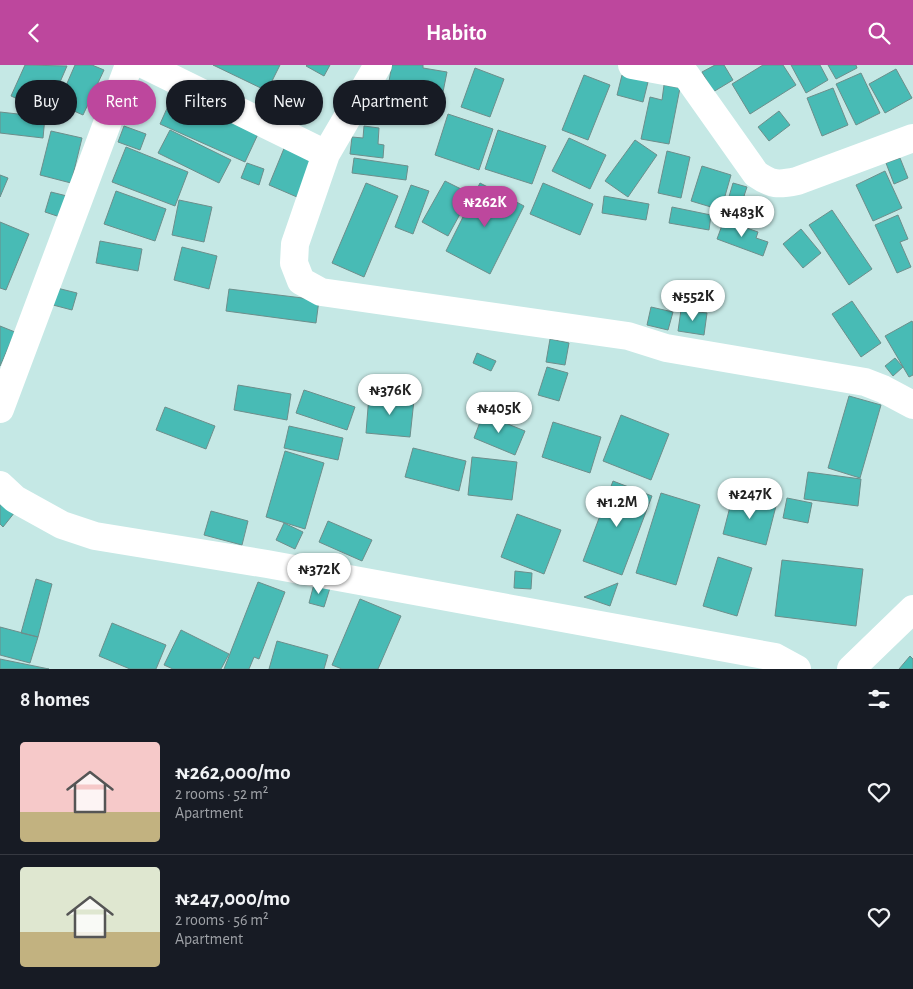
<!DOCTYPE html>
<meta charset="utf-8">
<style>
body{margin:0;font-family:"Alegreya Sans",sans-serif;background:#20242c;color:#f1f3f6;height:100vh;display:flex;flex-direction:column;font-size:19px;white-space:nowrap}
*{box-sizing:border-box;margin:0}
p{font-size:16px;color:#9ea1a6}
.icon{flex:none;width:28px;height:28px;fill:none;stroke:currentColor;stroke-width:2;stroke-linecap:round;stroke-linejoin:round}
.map{position:relative;height:604px;overflow:hidden}
.side{display:flex;flex-direction:column;background:#171b24;flex:1}
.side>*{flex:none}
.banner{position:absolute;left:15px;top:15px;width:500px;height:45px;display:flex;gap:10px}
.price{position:absolute;translate:-50% -42px;padding:0 11px;border-radius:18px;background:#fff;color:#222;font-size:16px;line-height:32px;filter:drop-shadow(0 1px 2px #0008)}
.price::after{content:'';position:absolute;left:50%;top:30px;width:15px;height:11px;margin-left:-8px;background:inherit;clip-path:polygon(0 0,100% 0,50% 100%)}
.price.selected{background:#bd479d;color:#fff}
ul{padding:0;list-style:none}
li{display:flex;align-items:center;gap:15px;height:125px;padding:0 20px}
li+li{border-top:1px solid #363941}
li span{display:grid;place-items:center;flex:none;width:140px;height:100px;border-radius:5px;color:#555}
li>.icon{margin-inline-start:auto}
span .icon{width:60px;height:60px;fill:#fffc;stroke-width:1}
li b{font-size:21px}
h2{display:flex;justify-content:space-between;align-items:center;height:60px;padding:0 20px;font-size:21px}
.tag{padding:0 18px;border-radius:22px;background:#171b24;box-shadow:0 1px 4px #0004;font-size:18px;line-height:45px}
.tag.selected{background:#bd479d;color:#fff}
header{display:flex;justify-content:space-between;align-items:center;height:65px;padding:0 20px;background:#bd479d;color:#fff;font-size:22px;font-weight:600}
.map>svg:first-child{display:block}
.building{fill:#48bbb5;stroke:#6c8e8b}
.lines{fill:none;stroke-linecap:round;stroke-linejoin:round}
.minor{stroke:#fff;stroke-width:28}
</style>
<header><svg class="icon" aria-label="back" viewBox="0 0 24 24"><path d="M15 5l-7 7 7 7"/></svg>Habito<svg class="icon" aria-label="search" viewBox="0 0 24 24"><circle cx="10" cy="10" r="6"/><path d="M15 15l6 6"/></svg></header>
<div class="map">
<svg width="913" height="604" viewBox="0 0 913 604">
<rect width="100%" height="100%" fill="#c5e8e5"/>
<path class="building" d="M 25,0 L 67,1 L 47,47 L 11,31 Z
M 75,0 L 92,0 L 104,5 L 83,50 L 58,39 Z
M 213,0 L 280,0 L 267,26 Z
M 307,0 L 330,0 L 324,11 L 306,1 Z
M 392,0 L 423,0 L 423,3 L 447,7 L 441,37 L 387,27 Z
M 715,0 L 724,0 L 733,15 L 713,27 L 702,7 Z
M 763,0 L 783,0 L 796,20 L 750,49 L 732,19 Z
M 791,0 L 820,0 L 828,15 L 806,28 Z
M 828,0 L 856,0 L 857,3 L 836,14 Z
M 475,3 L 504,14 L 490,52 L 461,42 Z
M 896,4 L 912,33 L 885,48 L 869,19 Z
M 861,8 L 880,48 L 856,60 L 836,19 Z
M 584,10 L 610,20 L 588,75 L 562,65 Z
M 622,10 L 648,17 L 643,37 L 617,30 Z
M 664,20 L 680,23 L 669,79 L 641,74 L 650,32 L 662,35 Z
M 833,23 L 848,60 L 822,71 L 807,33 Z
M 173,30 L 259,67 L 245,97 L 160,59 Z
M 779,46 L 790,60 L 769,76 L 758,62 Z
M 0,47 L 45,52 L 43,73 L 0,68 Z
M 448,49 L 493,64 L 479,105 L 435,90 Z
M 124,61 L 146,69 L 140,85 L 118,77 Z
M 364,61 L 379,63 L 378,79 L 384,80 L 383,93 L 350,89 L 352,72 L 363,73 Z
M 170,65 L 231,95 L 219,118 L 158,88 Z
M 498,65 L 546,81 L 532,119 L 485,104 Z
M 51,66 L 82,73 L 71,118 L 40,110 Z
M 569,73 L 606,90 L 590,124 L 552,106 Z
M 635,75 L 657,90 L 628,132 L 605,116 Z
M 285,81 L 313,93 L 297,132 L 269,120 Z
M 126,82 L 188,107 L 175,141 L 112,117 Z
M 667,86 L 690,92 L 681,133 L 658,128 Z
M 354,93 L 408,101 L 406,115 L 352,108 Z
M 900,93 L 908,113 L 894,119 L 886,98 Z
M 247,98 L 264,104 L 259,120 L 241,113 Z
M 702,101 L 731,110 L 721,145 L 691,136 Z
M 885,106 L 902,143 L 873,156 L 856,120 Z
M 0,110 L 8,113 L 0,132 Z
M 445,116 L 471,129 L 448,171 L 422,157 Z
M 366,118 L 398,131 L 364,212 L 332,198 Z
M 480,118 L 524,141 L 490,209 L 446,186 Z
M 543,118 L 593,139 L 580,170 L 530,149 Z
M 733,118 L 747,122 L 744,131 L 764,137 L 757,162 L 723,152 Z
M 411,120 L 429,126 L 413,169 L 395,162 Z
M 116,126 L 166,144 L 155,176 L 104,159 Z
M 51,127 L 67,131 L 60,152 L 45,147 Z
M 604,131 L 649,139 L 646,155 L 602,148 Z
M 179,135 L 212,142 L 204,177 L 172,170 Z
M 672,142 L 711,150 L 709,165 L 669,158 Z
M 832,145 L 872,204 L 849,220 L 809,160 Z
M 898,150 L 908,174 L 900,177 L 911,202 L 897,208 L 875,160 Z
M 724,155 L 758,167 L 756,173 L 768,177 L 763,191 L 717,174 Z
M 0,157 L 29,169 L 6,225 L 0,223 Z
M 801,164 L 821,188 L 803,203 L 783,179 Z
M 100,176 L 142,184 L 138,206 L 96,198 Z
M 182,182 L 217,191 L 209,224 L 174,215 Z
M 57,223 L 77,228 L 72,245 L 53,240 Z
M 229,224 L 319,235 L 316,258 L 226,246 Z
M 852,236 L 881,278 L 861,292 L 832,249 Z
M 651,242 L 673,247 L 668,265 L 647,260 Z
M 681,245 L 707,248 L 704,270 L 678,266 Z
M 912,256 L 913,258 L 913,310 L 909,312 L 885,271 Z
M 0,261 L 15,267 L 0,301 Z
M 550,274 L 569,278 L 565,300 L 546,297 Z
M 477,288 L 496,296 L 491,306 L 473,298 Z
M 895,293 L 903,302 L 893,311 L 885,301 Z
M 547,302 L 568,308 L 559,336 L 538,330 Z
M 238,320 L 291,329 L 287,355 L 234,345 Z
M 304,325 L 355,342 L 347,365 L 296,348 Z
M 369,330 L 414,335 L 410,372 L 366,368 Z
M 849,331 L 881,340 L 860,413 L 828,403 Z
M 165,342 L 215,361 L 206,384 L 156,365 Z
M 483,349 L 525,366 L 515,390 L 474,373 Z
M 621,350 L 669,369 L 651,415 L 603,396 Z
M 553,357 L 601,372 L 590,408 L 542,392 Z
M 289,361 L 343,373 L 338,395 L 284,383 Z
M 413,383 L 466,396 L 459,426 L 405,412 Z
M 285,386 L 324,398 L 305,464 L 266,452 Z
M 472,392 L 517,397 L 512,435 L 468,430 Z
M 808,407 L 861,414 L 858,441 L 804,434 Z
M 613,416 L 652,431 L 622,510 L 583,496 Z
M 661,428 L 700,440 L 676,520 L 636,508 Z
M 733,430 L 776,441 L 766,480 L 723,469 Z
M 787,433 L 812,438 L 808,458 L 783,453 Z
M 0,434 L 15,447 L 3,462 L 0,459 Z
M 211,446 L 248,456 L 242,480 L 204,470 Z
M 517,449 L 561,465 L 544,509 L 501,492 Z
M 328,456 L 372,475 L 362,496 L 319,477 Z
M 284,458 L 303,467 L 295,484 L 276,475 Z
M 718,492 L 752,503 L 737,551 L 703,541 Z
M 782,495 L 863,504 L 856,561 L 775,551 Z
M 515,506 L 532,508 L 531,524 L 514,523 Z
M 36,514 L 52,519 L 38,572 L 21,568 Z
M 258,517 L 285,527 L 259,594 L 254,592 L 249,604 L 224,604 Z
M 618,518 L 610,541 L 584,532 Z
M 314,519 L 330,523 L 324,542 L 309,538 Z
M 360,534 L 401,551 L 378,604 L 342,604 L 332,600 Z
M 112,558 L 166,580 L 156,604 L 130,604 L 99,591 Z
M 0,562 L 38,572 L 30,598 L 0,590 Z
M 181,565 L 229,589 L 221,604 L 173,604 L 164,600 Z
M 277,576 L 328,590 L 324,604 L 269,604 Z
M 910,591 L 913,594 L 913,604 L 899,604 Z
M 0,594 L 49,604 L 0,604 Z"/>
<g class="lines">
<path class="minor" d="M 145,0 L 326,89
M 378,0 L 326,89 L 295,179 L 294,198 L 301,216 L 321,227 L 628,271 L 666,283 L 865,317 L 883,324 L 913,340
M 632,0 L 686,10 L 756,109 C 772,120 778,120 797,116 L 913,73
M 0,344 L 129,0
M 0,420 L 15,434 L 62,460 L 95,471 L 267,499 L 775,592 L 797,604
M 851,604 L 913,544"/>
</g>
</svg>
<b class="price selected" style="left:485px;top:163px">₦262K</b>
<b class="price" style="left:742px;top:173px">₦483K</b>
<b class="price" style="left:693px;top:257px">₦552K</b>
<b class="price" style="left:390px;top:351px">₦376K</b>
<b class="price" style="left:499px;top:369px">₦405K</b>
<b class="price" style="left:750px;top:455px">₦247K</b>
<b class="price" style="left:617px;top:463px">₦1.2M</b>
<b class="price" style="left:319px;top:530px">₦372K</b>
<div class="banner">
<a class="tag">Buy</a>
<a class="tag selected">Rent</a>
<a class="tag">Filters</a>
<a class="tag">New</a>
<a class="tag">Apartment</a>
</div>
</div>
<section class="side">
<h2>8 homes<svg class="icon" aria-label="filters" viewBox="0 0 24 24"><path d="M4 7h16M4 17h16"/><circle cx="9" cy="7" r="2"/><circle cx="15" cy="17" r="2"/></svg></h2>
<ul>
<li><span style="background:linear-gradient(#f6c9c9 70%,#c2b280 0)"><svg class="icon" aria-label="home" viewBox="0 0 24 24"><path d="M3 11l9-7 9 7M6 9v11h12V9"/></svg></span><div><b>₦262,000/mo</b><p>2 rooms · 52 m²</p><p>Apartment</p></div><svg class="icon" aria-label="heart" viewBox="0 0 24 24"><path d="M12 20l-8-8c-3-5 5-10 8-4 3-6 11-1 8 4z"/></svg></li>
<li><span style="background:linear-gradient(#dfe7d0 65%,#c2b280 0)"><svg class="icon" aria-label="home" viewBox="0 0 24 24"><path d="M3 11l9-7 9 7M6 9v11h12V9"/></svg></span><div><b>₦247,000/mo</b><p>2 rooms · 56 m²</p><p>Apartment</p></div><svg class="icon" aria-label="heart" viewBox="0 0 24 24"><path d="M12 20l-8-8c-3-5 5-10 8-4 3-6 11-1 8 4z"/></svg></li>
</ul>
</section>
